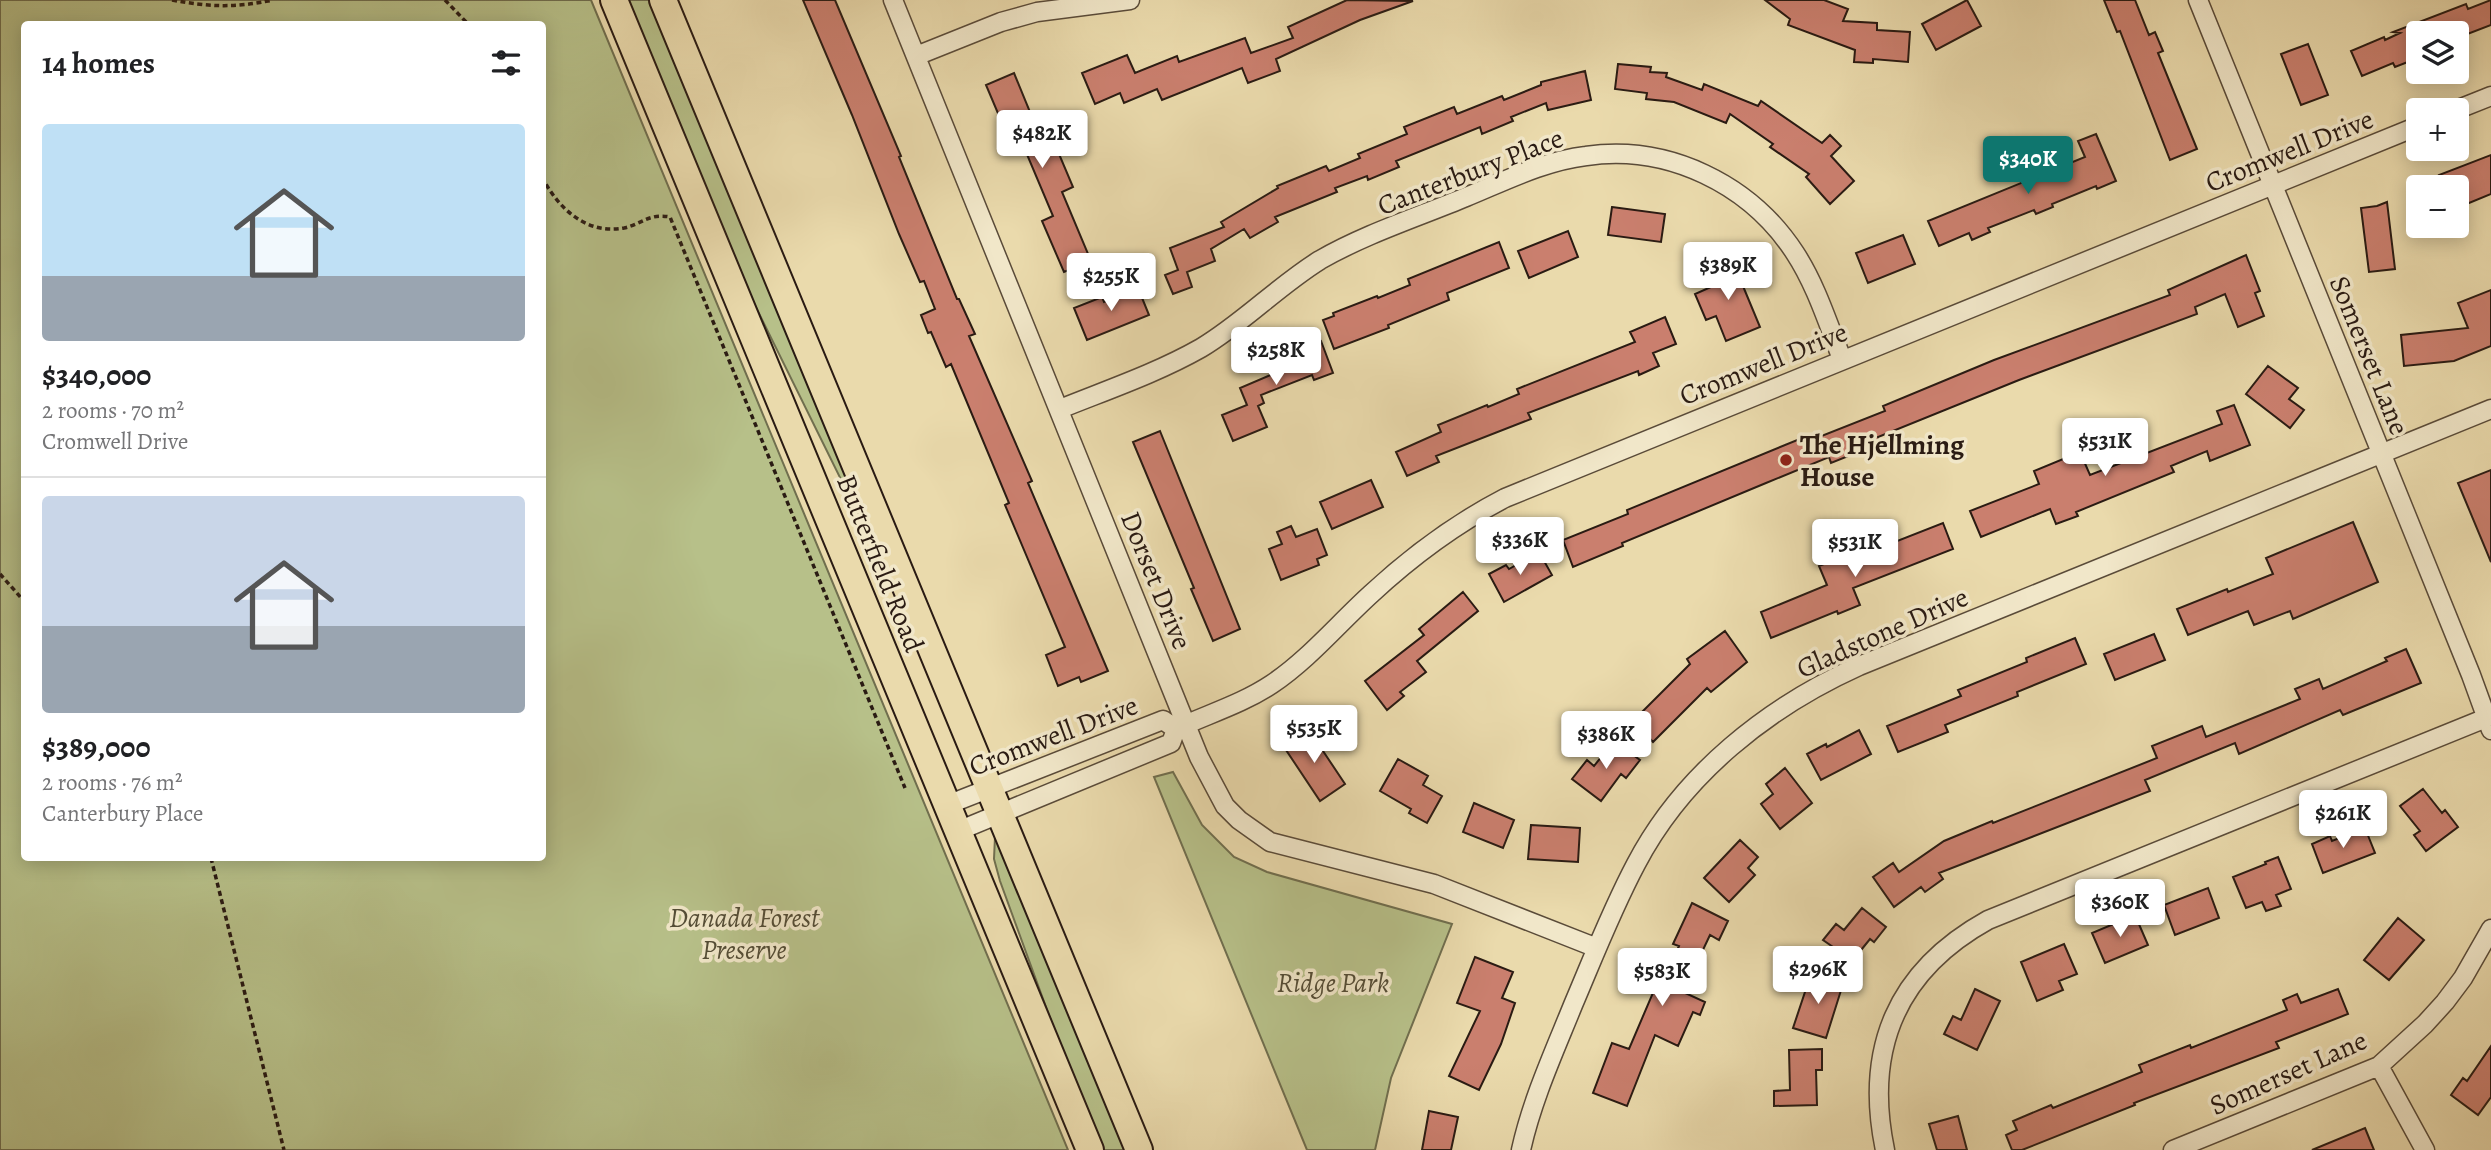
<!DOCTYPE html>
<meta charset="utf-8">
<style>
body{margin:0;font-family:Alegreya,serif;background:#f2f2f2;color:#202124;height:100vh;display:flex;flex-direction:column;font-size:26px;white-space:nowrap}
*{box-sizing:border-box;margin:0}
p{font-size:23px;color:#757577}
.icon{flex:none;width:38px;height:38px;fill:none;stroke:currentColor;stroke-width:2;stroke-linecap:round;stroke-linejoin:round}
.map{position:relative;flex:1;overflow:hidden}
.panel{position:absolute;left:21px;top:21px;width:525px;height:840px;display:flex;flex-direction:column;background:#fff;border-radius:7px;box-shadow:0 4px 18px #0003}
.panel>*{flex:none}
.controls{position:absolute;left:2406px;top:21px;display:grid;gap:14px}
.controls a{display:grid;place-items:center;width:63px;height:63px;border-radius:7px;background:#fff;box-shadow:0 4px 18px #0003;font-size:35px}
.price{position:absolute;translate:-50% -60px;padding:0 16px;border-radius:7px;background:#fff;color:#222;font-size:23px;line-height:46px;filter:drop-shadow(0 2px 4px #0008)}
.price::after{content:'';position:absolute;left:50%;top:42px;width:21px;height:16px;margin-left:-10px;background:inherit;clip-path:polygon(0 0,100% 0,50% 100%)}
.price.selected{background:#0f766e;color:#fff}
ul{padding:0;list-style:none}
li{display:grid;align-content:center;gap:14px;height:371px;padding:0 21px}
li+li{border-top:2px solid #e0e0e0}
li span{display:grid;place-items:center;height:217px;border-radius:7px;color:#555}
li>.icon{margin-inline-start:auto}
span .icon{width:126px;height:126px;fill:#fffc;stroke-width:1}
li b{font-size:30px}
h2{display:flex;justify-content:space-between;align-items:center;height:84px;padding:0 21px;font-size:30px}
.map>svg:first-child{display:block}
.green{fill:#b7c089;stroke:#706e4e;stroke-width:2;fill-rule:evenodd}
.building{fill:#ca7f6e;stroke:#2a1b13;stroke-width:2}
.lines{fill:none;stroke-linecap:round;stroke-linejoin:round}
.street-casing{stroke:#5a4b39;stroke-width:21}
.primary-casing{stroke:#2a1b13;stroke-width:30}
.path{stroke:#2a1b13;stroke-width:3.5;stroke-dasharray:5 3.5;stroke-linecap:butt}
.street{stroke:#f1e7c9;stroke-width:18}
.primary{stroke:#eadaac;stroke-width:26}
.poi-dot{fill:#8f2418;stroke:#f1e7c9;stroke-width:2.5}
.labels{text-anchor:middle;stroke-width:7;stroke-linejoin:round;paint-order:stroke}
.street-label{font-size:28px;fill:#2a1b13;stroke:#f1e7c9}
.poi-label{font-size:28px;font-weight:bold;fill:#2a1b13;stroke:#f1e7c9;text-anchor:start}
.park-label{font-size:28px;font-style:italic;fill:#544d36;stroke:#f1e7c9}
</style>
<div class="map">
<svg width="2491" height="1150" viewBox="0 0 2491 1150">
<rect width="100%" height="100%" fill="#eadaac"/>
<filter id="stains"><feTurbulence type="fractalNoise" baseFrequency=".00286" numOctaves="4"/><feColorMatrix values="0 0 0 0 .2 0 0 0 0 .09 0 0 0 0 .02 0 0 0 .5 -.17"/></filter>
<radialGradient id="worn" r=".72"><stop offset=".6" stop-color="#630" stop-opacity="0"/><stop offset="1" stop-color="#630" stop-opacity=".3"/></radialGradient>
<path class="green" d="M 0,0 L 591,0 L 1068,1150 L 0,1150 ZM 24,24 L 542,24 L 542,858 L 24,858 Z
M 626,0 L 651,0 L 865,514 L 859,516 L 741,277 Z
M 1173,772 L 1202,825 L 1234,857 L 1267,872 L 1452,924 L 1391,1078 L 1375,1150 L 1307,1150 L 1154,777 Z
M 995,837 L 1128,1150 L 1103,1150 L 1058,1040 L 1000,881 L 994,859 Z"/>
<path class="building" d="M 803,0 L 835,0 L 901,156 L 899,157 L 957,299 L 959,299 L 975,334 L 969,336 L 1032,481 L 1028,483 L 1108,671 L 1081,682 L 1079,677 L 1058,686 L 1046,655 L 1065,647 L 1005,505 L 1009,503 L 951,364 L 946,367 L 931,332 L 928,333 L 921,315 L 935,309 L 924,281 L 920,282 L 899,234 L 852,115 Z
M 1347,0 L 1413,1 L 1360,20 L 1276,59 L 1280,71 L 1248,83 L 1242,68 L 1162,100 L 1157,89 L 1124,103 L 1120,93 L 1095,104 L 1082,73 L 1127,55 L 1135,73 L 1177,56 L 1179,62 L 1245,38 L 1251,53 L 1293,38 L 1288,27 Z
M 1765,0 L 1824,0 L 1848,9 L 1843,21 L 1877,23 L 1877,30 L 1910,32 L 1908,62 L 1873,59 L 1873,63 L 1854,62 L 1855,50 L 1788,25 L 1790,19 Z
M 1967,0 L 1981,26 L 1936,50 L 1922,24 Z
M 2104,0 L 2135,0 L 2149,35 L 2155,32 L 2163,51 L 2158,53 L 2197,149 L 2170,160 L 2120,31 L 2117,32 Z
M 2491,0 L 2491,25 L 2457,38 L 2457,33 L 2418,33 L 2418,58 L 2395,67 L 2393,63 L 2362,76 L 2351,51 L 2384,37 L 2385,40 L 2400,33 L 2393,32 L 2466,4 L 2468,9 Z
M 2308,44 L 2328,95 L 2301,105 L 2281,54 Z
M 1618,64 L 1651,67 L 1650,72 L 1667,73 L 1666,77 L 1702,90 L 1704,84 L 1758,106 L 1761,101 L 1822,143 L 1830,135 L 1841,146 L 1831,156 L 1854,181 L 1830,204 L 1806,177 L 1809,174 L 1770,147 L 1773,144 L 1730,114 L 1726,123 L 1674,102 L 1646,99 L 1647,93 L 1615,89 Z
M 1585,71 L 1591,100 L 1548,110 L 1546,103 L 1511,117 L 1513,121 L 1482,134 L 1480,127 L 1396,161 L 1399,167 L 1368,180 L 1367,176 L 1335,188 L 1337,192 L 1275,217 L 1278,222 L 1250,238 L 1244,229 L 1211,249 L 1215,261 L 1187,272 L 1192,287 L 1173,294 L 1165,275 L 1178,270 L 1170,248 L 1224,227 L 1221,222 L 1278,188 L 1277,186 L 1326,166 L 1329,171 L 1360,158 L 1358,154 L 1407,134 L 1404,127 L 1454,107 L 1457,114 L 1502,96 L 1504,100 L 1541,85 L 1541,82 Z
M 1014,73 L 1041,139 L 1051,135 L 1073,187 L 1062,192 L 1091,261 L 1064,272 L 1042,221 L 1053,216 L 1018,133 L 1008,137 L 986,85 Z
M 2096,134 L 2116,181 L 2097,189 L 2096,186 L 2052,204 L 2053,207 L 2036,214 L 2034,210 L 1988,228 L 1990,232 L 1972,240 L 1969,233 L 1939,246 L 1928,221 L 2085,157 L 2078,141 Z
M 2491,155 L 2491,194 L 2457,208 L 2457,187 L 2444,187 L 2439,175 Z
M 2387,202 L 2395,269 L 2369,272 L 2361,208 L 2377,206 Z
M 1612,207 L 1665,214 L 1661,242 L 1608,235 Z
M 1568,231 L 1578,257 L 1529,278 L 1518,251 Z
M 1903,235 L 1915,264 L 1868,283 L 1856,253 Z
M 1499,242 L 1509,268 L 1447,293 L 1449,300 L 1388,325 L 1389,328 L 1334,349 L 1323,320 L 1334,316 L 1333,313 L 1377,296 L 1378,298 L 1410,285 L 1408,279 Z
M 2246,255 L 2260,291 L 2255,293 L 2264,316 L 2238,327 L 2225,294 L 2195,307 L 2197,314 L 2019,380 L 1878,437 L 1881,443 L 1831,463 L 1829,457 L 1766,483 L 1622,543 L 1623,546 L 1573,567 L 1563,540 L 1628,514 L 1627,510 L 1807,436 L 1809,441 L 1885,411 L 1883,406 L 1994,360 L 2170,295 L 2168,290 Z
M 1733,262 L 1760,327 L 1726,341 L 1716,316 L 1706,320 L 1695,294 L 1711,287 L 1705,273 Z
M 1138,288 L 1149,315 L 1087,340 L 1074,308 L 1102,297 L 1104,302 Z
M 2491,290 L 2491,346 L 2454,361 L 2404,366 L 2401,335 L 2468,328 L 2458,303 Z
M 1665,317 L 1676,344 L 1653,353 L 1659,366 L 1639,375 L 1638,371 L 1528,413 L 1531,419 L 1436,456 L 1439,462 L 1407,476 L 1396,452 L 1441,432 L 1438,425 L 1487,405 L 1488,407 L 1519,394 L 1517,389 L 1635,342 L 1630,332 Z
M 1321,341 L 1333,373 L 1314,380 L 1312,375 L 1261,395 L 1264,403 L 1258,406 L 1267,427 L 1233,441 L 1222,415 L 1247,405 L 1240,388 L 1273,374 L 1268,362 Z
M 2268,366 L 2298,388 L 2289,399 L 2304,410 L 2290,428 L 2246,394 Z
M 2234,405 L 2250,445 L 2210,461 L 2207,451 L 2171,466 L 2174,472 L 2076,512 L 2078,516 L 2056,524 L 2050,509 L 1981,537 L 1970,511 L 2039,484 L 2034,471 L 2080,452 L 2090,475 L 2222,424 L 2217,411 Z
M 1160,431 L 1240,629 L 1213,641 L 1191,589 L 1194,588 L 1133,442 Z
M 2491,470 L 2491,562 L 2458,483 Z
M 1371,480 L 1383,507 L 1332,529 L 1320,502 Z
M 2353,522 L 2378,582 L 2293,619 L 2290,611 L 2254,625 L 2248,611 L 2188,635 L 2177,609 L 2227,589 L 2228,592 L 2273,574 L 2266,558 Z
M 1943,523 L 1953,549 L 1853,588 L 1860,605 L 1838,614 L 1837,611 L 1771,638 L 1761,612 L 1827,585 L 1819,566 L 1875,543 L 1877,549 Z
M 1291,526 L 1296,537 L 1317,529 L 1327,555 L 1317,559 L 1319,565 L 1281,580 L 1269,549 L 1282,544 L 1277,532 Z
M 1539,552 L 1552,575 L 1504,602 L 1489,574 L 1506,565 L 1509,569 Z
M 1463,592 L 1478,611 L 1417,661 L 1426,672 L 1400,692 L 1404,696 L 1387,710 L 1365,681 L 1424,635 L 1419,629 Z
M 1725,631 L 1747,662 L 1711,692 L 1707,688 L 1653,742 L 1633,721 L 1690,664 L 1687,659 Z
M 2154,634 L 2165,660 L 2115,680 L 2104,654 Z
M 2075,638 L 2086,664 L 2017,692 L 2018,696 L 1945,725 L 1948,732 L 1898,752 L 1887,726 L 1961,696 L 1958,690 L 2027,662 L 2026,658 Z
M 2406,649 L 2421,683 L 2377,701 L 2343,715 L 2340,710 L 2239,754 L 2235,743 L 2145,780 L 2150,791 L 1939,873 L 1943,879 L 1925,892 L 1921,887 L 1894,907 L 1873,877 L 1893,863 L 1899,872 L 1944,841 L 1992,821 L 1993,823 L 2157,758 L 2152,746 L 2202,726 L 2206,737 L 2300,699 L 2295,689 L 2319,679 L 2323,689 L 2387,661 L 2385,658 Z
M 1309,730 L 1345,784 L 1320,801 L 1284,747 Z
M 1859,730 L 1871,754 L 1821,780 L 1807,754 L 1826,744 L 1827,747 Z
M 1614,741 L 1640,760 L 1626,778 L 1621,774 L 1601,801 L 1572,779 L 1587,760 L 1594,766 Z
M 1398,759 L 1428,776 L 1423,785 L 1442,796 L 1427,823 L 1409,813 L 1411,809 L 1380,791 Z
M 1785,768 L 1812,803 L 1780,829 L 1761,804 L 1773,794 L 1766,784 Z
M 2423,789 L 2442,813 L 2445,810 L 2458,827 L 2426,851 L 2414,835 L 2420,831 L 2400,806 Z
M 1474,803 L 1514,820 L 1503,848 L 1463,832 Z
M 1531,825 L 1580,828 L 1578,862 L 1528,859 Z
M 2365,828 L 2375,853 L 2323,873 L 2312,844 L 2330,836 L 2332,841 Z
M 1740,840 L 1758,857 L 1748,868 L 1755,875 L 1729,902 L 1704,878 Z
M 2278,857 L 2291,889 L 2276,895 L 2281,906 L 2266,911 L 2262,902 L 2246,908 L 2233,877 L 2266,864 L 2265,862 Z
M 2208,888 L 2219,918 L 2175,935 L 2164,905 Z
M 1692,903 L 1728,921 L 1719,940 L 1710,935 L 1683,992 L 1705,1002 L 1700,1015 L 1693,1012 L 1678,1046 L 1655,1035 L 1627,1106 L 1593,1093 L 1612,1043 L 1629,1049 L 1658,981 L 1662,983 L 1679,946 L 1673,944 Z
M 1862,908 L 1886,927 L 1874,942 L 1870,939 L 1849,965 L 1831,950 L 1833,947 L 1823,940 L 1836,924 L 1844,930 Z
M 2135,915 L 2148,945 L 2105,963 L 2092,933 Z
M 2398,918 L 2424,940 L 2389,980 L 2364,960 Z
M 2064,944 L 2077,974 L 2059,981 L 2063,990 L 2037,1001 L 2021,962 Z
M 1475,957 L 1513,972 L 1502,998 L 1515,1003 L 1501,1044 L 1479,1090 L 1449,1076 L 1480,1011 L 1457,1003 Z
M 1811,974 L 1843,984 L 1826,1038 L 1793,1028 Z
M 1975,989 L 2000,1001 L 1977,1050 L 1944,1034 L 1953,1016 L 1961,1020 Z
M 2338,989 L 2348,1014 L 2276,1042 L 2279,1048 L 2134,1103 L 2135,1105 L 2022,1150 L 2012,1150 L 2006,1135 L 2017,1130 L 2013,1121 L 2051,1105 L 2053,1108 L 2142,1072 L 2139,1065 L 2190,1045 L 2191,1048 L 2287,1010 L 2283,1000 L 2297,994 L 2301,1003 Z
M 2491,1046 L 2491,1097 L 2478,1115 L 2451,1095 L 2463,1078 L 2467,1081 Z
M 1822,1049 L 1822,1070 L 1816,1070 L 1817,1105 L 1774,1106 L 1774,1091 L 1790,1090 L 1789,1050 Z
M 1429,1111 L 1458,1117 L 1451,1150 L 1422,1150 Z
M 1958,1116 L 1967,1150 L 1937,1150 L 1929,1124 Z
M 2365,1128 L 2374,1150 L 2312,1150 Z"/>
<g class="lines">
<g class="street-casing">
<path id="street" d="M 893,0 L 1199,757 L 1225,806 L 1239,820 L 1270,842 L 1434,884 L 1597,948
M 2198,0 L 2471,675 L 2491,730
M 916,56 L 1001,22 L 1037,12 L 1130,0
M 2456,110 L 2491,96
M 1060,409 C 1107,390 1157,373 1201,348 C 1243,323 1278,286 1320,260 C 1365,234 1418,217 1466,197 C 1505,181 1544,161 1586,156 C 1668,144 1750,184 1795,253 C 1816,285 1828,324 1842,359
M 947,805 L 1163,720 L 1176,729
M 958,831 L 1171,743 L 1176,729 C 1208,714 1242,704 1272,684 C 1309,659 1338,624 1371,594 C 1412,556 1455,524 1505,498 L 2418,126
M 2379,1066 L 2425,1150
M 1521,1150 C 1532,1100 1554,1052 1573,1005 C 1593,958 1612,909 1636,864 C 1683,774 1768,707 1859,666 L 2491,409
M 1885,1150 C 1864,1049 1896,971 1988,920 L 2491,716
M 2173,1150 L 2379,1066 L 2425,1024 L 2445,1002 L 2463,978 L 2491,929"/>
</g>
<g class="primary-casing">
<path id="primary" d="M 614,0 L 1090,1150
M 663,0 L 1139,1150"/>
</g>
<path class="path" d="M 172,0 C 210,7 235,8 273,0
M 445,0 L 468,24
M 542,177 C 558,208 586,235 624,228 C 642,224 649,213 670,217 L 905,788
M 0,574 L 24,601
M 211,858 L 284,1150"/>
<use href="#street" class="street"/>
<use href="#primary" class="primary"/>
</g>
<circle class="poi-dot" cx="1786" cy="460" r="7"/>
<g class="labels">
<g class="street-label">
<text transform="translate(2289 150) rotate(-22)" y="10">Cromwell Drive</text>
<text transform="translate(1470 171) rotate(-21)" y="10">Canterbury Place</text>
<text transform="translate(2370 355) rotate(68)" y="10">Somerset Lane</text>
<text transform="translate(1763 363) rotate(-22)" y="10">Cromwell Drive</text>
<text transform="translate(881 563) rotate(68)" y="10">Butterfield Road</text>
<text transform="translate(1157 580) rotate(68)" y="10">Dorset Drive</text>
<text transform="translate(1882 632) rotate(-24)" y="10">Gladstone Drive</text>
<text transform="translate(1053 735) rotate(-21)" y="10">Cromwell Drive</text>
<text transform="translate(2288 1072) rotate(-24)" y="10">Somerset Lane</text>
</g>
<g class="poi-label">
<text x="1800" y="454">The Hjellming<tspan x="1800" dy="32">House</tspan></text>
</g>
<g class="park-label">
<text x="744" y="927">Danada Forest<tspan x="744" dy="32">Preserve</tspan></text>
<text x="1333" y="992">Ridge Park</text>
</g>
</g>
<rect width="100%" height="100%" filter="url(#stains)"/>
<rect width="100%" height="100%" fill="url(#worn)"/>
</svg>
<div class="controls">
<a><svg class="icon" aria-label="layers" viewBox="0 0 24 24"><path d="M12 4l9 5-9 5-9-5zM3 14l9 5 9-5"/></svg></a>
<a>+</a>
<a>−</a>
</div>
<b class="price" style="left:1042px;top:170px">$482K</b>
<b class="price selected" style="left:2028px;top:196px">$340K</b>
<b class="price" style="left:1728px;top:302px">$389K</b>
<b class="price" style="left:1111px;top:313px">$255K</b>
<b class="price" style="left:1276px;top:387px">$258K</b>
<b class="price" style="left:2105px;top:478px">$531K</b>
<b class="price" style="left:1520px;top:577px">$336K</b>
<b class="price" style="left:1855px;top:579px">$531K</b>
<b class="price" style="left:1314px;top:765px">$535K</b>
<b class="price" style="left:1606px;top:771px">$386K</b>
<b class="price" style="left:2343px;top:850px">$261K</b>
<b class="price" style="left:2120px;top:939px">$360K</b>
<b class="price" style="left:1818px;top:1006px">$296K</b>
<b class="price" style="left:1662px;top:1008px">$583K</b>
<section class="panel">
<h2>14 homes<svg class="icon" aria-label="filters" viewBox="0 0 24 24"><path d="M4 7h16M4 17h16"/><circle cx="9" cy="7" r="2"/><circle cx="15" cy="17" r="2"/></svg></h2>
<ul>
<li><span style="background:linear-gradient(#bfe0f5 70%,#9aa5b1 0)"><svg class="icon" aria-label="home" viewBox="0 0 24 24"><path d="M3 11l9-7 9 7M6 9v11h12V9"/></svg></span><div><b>$340,000</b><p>2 rooms · 70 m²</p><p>Cromwell Drive</p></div></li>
<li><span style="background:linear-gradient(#c9d6e8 60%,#9aa5b1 0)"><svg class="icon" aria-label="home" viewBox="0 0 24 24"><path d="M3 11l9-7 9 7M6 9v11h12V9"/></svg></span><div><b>$389,000</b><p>2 rooms · 76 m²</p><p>Canterbury Place</p></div></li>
</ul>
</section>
</div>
